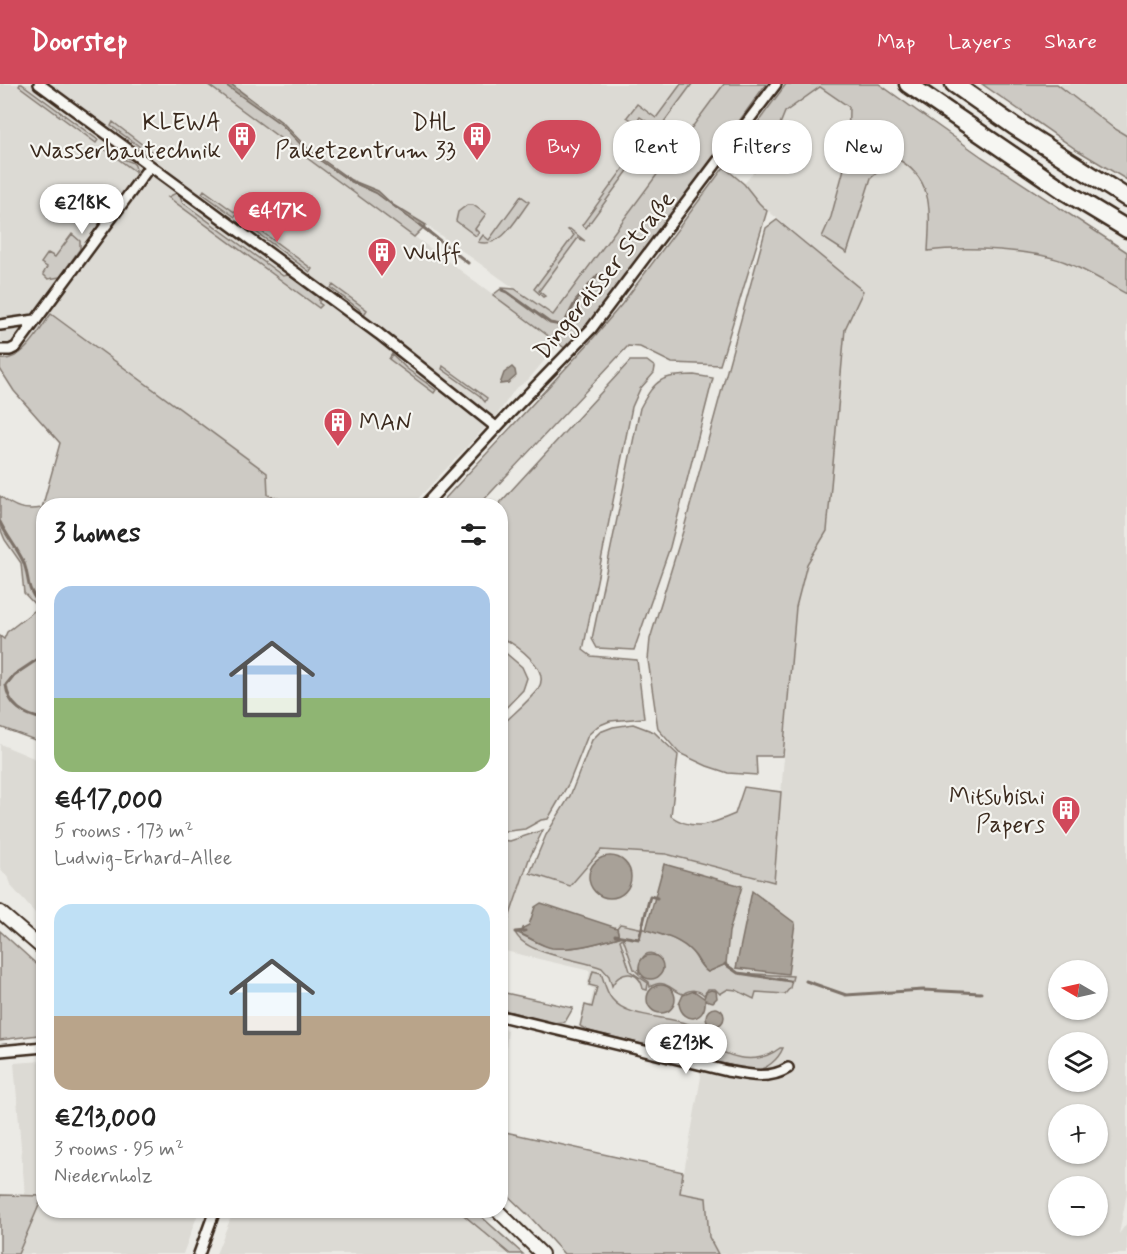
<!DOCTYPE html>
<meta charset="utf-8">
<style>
body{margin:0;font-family:Mynerve,sans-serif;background:#f2f2f2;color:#222;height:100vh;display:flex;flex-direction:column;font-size:22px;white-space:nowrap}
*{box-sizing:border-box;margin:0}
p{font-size:20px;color:#767676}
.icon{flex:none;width:33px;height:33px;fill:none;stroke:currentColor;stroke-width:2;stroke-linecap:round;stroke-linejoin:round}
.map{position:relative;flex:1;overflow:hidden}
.panel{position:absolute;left:36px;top:414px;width:472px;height:720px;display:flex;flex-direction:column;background:#fff;border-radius:24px;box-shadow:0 2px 4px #0004}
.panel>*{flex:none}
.hud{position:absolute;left:526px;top:36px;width:510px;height:54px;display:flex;gap:12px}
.needle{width:39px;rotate:279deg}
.buttons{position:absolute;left:1048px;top:876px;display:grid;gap:12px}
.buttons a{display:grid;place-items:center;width:60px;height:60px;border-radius:50%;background:#fff;box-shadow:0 2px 4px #0004;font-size:30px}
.price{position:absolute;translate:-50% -51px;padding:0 14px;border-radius:21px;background:#fff;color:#222;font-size:20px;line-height:39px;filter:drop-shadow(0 2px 3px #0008)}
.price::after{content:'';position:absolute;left:50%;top:36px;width:18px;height:14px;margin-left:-9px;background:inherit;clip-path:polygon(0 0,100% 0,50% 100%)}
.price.current{background:#d1495b;color:#fff}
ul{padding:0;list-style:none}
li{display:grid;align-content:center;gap:12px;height:318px;padding:0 18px}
li span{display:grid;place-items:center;height:186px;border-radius:18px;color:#555}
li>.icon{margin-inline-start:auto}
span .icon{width:108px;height:108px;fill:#fffc;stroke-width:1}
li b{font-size:26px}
h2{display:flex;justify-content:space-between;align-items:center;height:72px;padding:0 18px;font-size:26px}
.tag{padding:0 21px;border-radius:24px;background:#fff;box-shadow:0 2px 4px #0004;font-size:21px;line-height:54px}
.tag.current{background:#d1495b;color:#fff}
header{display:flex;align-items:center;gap:36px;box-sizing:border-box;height:84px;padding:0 30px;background:#d1495b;color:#fff}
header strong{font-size:28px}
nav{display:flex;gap:33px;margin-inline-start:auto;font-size:21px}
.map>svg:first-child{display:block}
.built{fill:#dcdad4;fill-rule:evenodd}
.green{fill:#cdcac4;stroke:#847a71;stroke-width:1.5}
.water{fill:#a8a198;stroke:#7c7167;stroke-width:1.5}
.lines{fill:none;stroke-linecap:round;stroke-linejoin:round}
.stream{stroke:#7c7167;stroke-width:3}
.minor-casing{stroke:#3b2a1e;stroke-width:14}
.secondary-casing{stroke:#3b2a1e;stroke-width:16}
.motorway-casing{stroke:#3b2a1e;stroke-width:21}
.minor{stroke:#f6f6f2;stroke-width:9}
.secondary{stroke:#f6f6f2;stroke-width:12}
.motorway{stroke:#f6f6f2;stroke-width:16}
.labels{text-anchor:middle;stroke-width:4.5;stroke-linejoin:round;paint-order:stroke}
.poi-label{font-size:24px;fill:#3b2a1e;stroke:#f6f6f2;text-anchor:end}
.street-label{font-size:24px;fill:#3b2a1e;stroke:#f6f6f2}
</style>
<header>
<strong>Doorstep</strong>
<nav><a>Map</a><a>Layers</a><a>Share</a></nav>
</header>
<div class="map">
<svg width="1127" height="1170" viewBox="0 0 1127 1170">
<rect width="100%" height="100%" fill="#ebeae5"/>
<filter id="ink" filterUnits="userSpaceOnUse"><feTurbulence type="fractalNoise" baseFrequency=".0167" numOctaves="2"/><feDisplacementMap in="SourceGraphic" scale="12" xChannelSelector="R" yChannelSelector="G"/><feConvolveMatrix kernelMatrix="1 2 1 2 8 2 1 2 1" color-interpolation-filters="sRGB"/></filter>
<g filter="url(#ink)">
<path class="built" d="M 0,0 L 207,0 L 559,259 L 528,296 L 515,305 L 497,331 L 413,420 L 411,419 L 409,422 L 297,421 L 268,411 L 267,389 L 51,230 L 24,266 L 11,275 L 0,275 Z
M 231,0 L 724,0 L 553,232 L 426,141 L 393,121 L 378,107 L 351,96 L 309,66 L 283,39 Z
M 1057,0 L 1127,0 L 1127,52 L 1112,43 Z
M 820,3 L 850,23 L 848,70 L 831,133 L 822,153 L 847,169 L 871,94 L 893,73 L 908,81 L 922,96 L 929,115 L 930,128 L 928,167 L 942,165 L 1023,168 L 1068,179 L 1127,210 L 1127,1109 L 1119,1150 L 1127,1139 L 1127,1170 L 718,1170 L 709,1153 L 706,1115 L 680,1110 L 701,993 L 697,975 L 588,948 L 580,943 L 584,920 L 590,921 L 594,905 L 587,902 L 590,887 L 501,866 L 501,844 L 506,847 L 525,788 L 570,802 L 600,766 L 666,770 L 774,798 L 796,523 L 807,480 L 827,447 L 845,245 L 862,207 L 759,119 L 744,100 L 768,70 L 785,28 ZM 1059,886 L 1098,886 L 1098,926 L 1059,926 ZM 1059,958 L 1098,958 L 1098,998 L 1059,998 ZM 1059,1030 L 1098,1030 L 1098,1070 L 1059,1070 ZM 1059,1102 L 1098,1102 L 1098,1142 L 1059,1142 Z
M 0,660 L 43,678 L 43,838 L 12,803 L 9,795 L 0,784 Z
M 501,944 L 508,946 L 501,1010 Z
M 43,977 L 43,1112 L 25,1111 L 14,979 Z
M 43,1113 L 44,1126 L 199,1127 L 183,1170 L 18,1170 Z
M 234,1126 L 459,1127 L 510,1170 L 216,1170 Z"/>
<path class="green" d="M 20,0 L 22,0 L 98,56 L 96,59 L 19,2 Z
M 207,0 L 224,0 L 240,10 L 282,41 L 308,68 L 350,97 L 376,109 L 423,144 L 414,153 Z
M 681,0 L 692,0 L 661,42 L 667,47 L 664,50 L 653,52 L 652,50 L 656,44 L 640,33 L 636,39 L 627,33 L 637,20 L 656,34 Z
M 724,0 L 766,0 L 616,207 L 566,265 L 493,211 L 502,204 L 515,205 L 553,231 Z
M 786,0 L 879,0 L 982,73 L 1127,168 L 1127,210 C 1108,200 1089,188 1070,180 C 1037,165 963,162 928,167 C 930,127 935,94 894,73 L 871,94 L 847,169 L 822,153 L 831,133 L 848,70 L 849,23 L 820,3 L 785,28 L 768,70 L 754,88 L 734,71 Z
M 982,0 L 1057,0 L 1112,43 L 1127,52 L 1127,96 L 1077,66 Z
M 113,38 L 152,68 L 150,70 L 111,42 Z
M 637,53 L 653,63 L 653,66 L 646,62 L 586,144 L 582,141 L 642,59 L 636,54 Z
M 105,62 C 110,66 117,73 123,75 C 132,78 136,78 136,88 L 103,64 Z
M 724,83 L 744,100 L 759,119 L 767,127 L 720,281 L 672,279 L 640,263 L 628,262 L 479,421 L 439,421 L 589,259 L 622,220 Z
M 204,106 L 237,130 L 235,133 L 202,109 Z
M 176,109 L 180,111 L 182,118 L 283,192 L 288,191 L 319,214 L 319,219 L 322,221 L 319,224 L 168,113 Z
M 521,112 L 529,118 C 516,135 502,165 478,158 L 483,151 L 489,156 Z
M 467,121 L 473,121 L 486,130 L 475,145 L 479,149 L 476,152 L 456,137 L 458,128 Z
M 777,136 L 863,207 L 845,245 L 827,447 L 807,480 L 796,523 L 783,672 L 756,672 L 757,691 L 728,689 L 707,682 L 679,669 L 658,645 L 648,576 L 650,555 L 684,444 L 766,144 Z
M 250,139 L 312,185 L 310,188 L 248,142 Z
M 570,145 L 585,157 L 578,154 L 539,207 L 545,212 L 543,213 L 534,205 L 574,151 L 568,146 Z
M 72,150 L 80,157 L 80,165 L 60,193 L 48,195 L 43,190 L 47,183 L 41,179 L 48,169 L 55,173 Z
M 333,201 L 367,226 L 363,232 L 359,225 L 331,204 Z
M 51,230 L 267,389 L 268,411 L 297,421 L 44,422 L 43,659 L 0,643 L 0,552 L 4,555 L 7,548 L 38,524 L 24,509 L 21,479 L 5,456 L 0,444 L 0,412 C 15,424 24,427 42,424 L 60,359 L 14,307 L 0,285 L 0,275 C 24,278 39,246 51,230 Z
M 392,270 L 406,284 L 436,306 L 434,309 L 389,275 Z
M 630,277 L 647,277 L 655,283 L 654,289 L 640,305 L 632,323 L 583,566 L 591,572 L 637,576 L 644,634 L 610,637 L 598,642 L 588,651 L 569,699 L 548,735 L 541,736 L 525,745 L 501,748 L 501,642 C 513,630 528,618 538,605 C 552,585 516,561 501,553 L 501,422 L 498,421 Z
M 443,282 L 487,314 L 485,318 L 480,312 L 442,285 Z
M 694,291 L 713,294 L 670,463 L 634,566 L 597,564 L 592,555 L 640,324 C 656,294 661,292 694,291 Z
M 501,565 L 522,583 L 527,594 L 523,606 L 501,629 Z
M 633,640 L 654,648 L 678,671 L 671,732 C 693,748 712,740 735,730 L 744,703 L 781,708 L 774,798 L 666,770 L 601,766 L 570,802 L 530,789 L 546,751 L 570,712 L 592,656 L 600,648 L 613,643 Z
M 543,746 L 529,775 L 508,837 L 501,835 L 501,756 L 510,757 Z
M 620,840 C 644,845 671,849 690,866 C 697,872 699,883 708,888 L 726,880 L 738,889 L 793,892 L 790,904 L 785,910 L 756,908 L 754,915 L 736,906 L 728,905 L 720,910 L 715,905 L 708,905 L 704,911 C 698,905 690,905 683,910 C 671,907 665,893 650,903 L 649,898 L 642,893 C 650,893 659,897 663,885 C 657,861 638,866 639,890 L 634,885 L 623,854 L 620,856 L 630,887 L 648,899 L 647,906 L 643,905 C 640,886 620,885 612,902 L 609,892 L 602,884 C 581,875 524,871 515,848 C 527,852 539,861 551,863 C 573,867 598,859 619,853 L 617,844 Z
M 0,847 L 43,886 L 43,945 L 38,951 L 0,956 Z
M 593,887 L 601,889 C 604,897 606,908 612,915 C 628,935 668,931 691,941 C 696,944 699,951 703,955 C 725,974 755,983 780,964 L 783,964 C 778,976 767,985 754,987 L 588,947 L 580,942 L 585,921 L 592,923 L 597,903 L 589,901 Z
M 501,908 L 573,924 L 565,938 L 551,939 L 501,925 Z
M 501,1047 L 683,1088 L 680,1109 L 706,1114 L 709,1153 L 718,1170 L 564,1170 L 532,1135 L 501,1105 Z
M 0,1111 L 43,1112 L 18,1170 L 0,1170 Z
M 459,1127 L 475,1127 L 523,1170 L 510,1170 Z"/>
<path class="water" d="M 224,0 L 231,0 L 283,39 L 309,66 L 351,96 L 378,107 L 393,121 L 426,141 L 423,144 L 376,109 L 350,97 L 308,68 L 282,41 Z
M 512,283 L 515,286 L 516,292 L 508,299 L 500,300 L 504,289 Z
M589 793a21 21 0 1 1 42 0a21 21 0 1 1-42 0Z
M 664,780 L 742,802 L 729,848 L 726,880 L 708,888 C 700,883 699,875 693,869 C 681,855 663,851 646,846 Z
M 752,807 L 795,839 L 788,890 L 736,884 Z
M 541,819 L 617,844 L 619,853 C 599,859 574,866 552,864 C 541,862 531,854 521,850 L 523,844 L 529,841 L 535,823 Z
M639 883a12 12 0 1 1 24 0a12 12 0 1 1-24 0Z
M647 915a14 14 0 1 1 28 0a14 14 0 1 1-28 0Z
M 711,906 L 716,907 L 717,914 L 713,918 L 705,916 C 707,937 683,941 679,920 L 683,911 L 694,907 L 704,914 L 706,908 Z
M706 933a9 9 0 1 1 18 0a9 9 0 1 1-18 0Z"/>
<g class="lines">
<path class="stream" d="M 420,141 L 468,179
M 502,206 L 507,208 L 550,239 L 561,241 L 565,238 L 576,217 L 598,191
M 0,438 C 6,451 19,467 24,479 C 30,496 25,501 38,518 L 44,519
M 44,571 L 14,591 L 6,601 C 8,621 24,632 44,635
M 515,848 L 525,847
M 615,851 L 639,855 L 650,812 L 657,814
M 725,880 L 738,889 L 790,897
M 806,897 L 846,911 L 923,906 L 981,909"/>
<g class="minor-casing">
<path id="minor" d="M 39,0 L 379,250 L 496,343
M 0,241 L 35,236
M 0,266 L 10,266 L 16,263 L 150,82
M 424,422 L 509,330 L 591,245 L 776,0
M 501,932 L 727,987 C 748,991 769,996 788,984
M 0,967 L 44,963
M 199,1170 L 215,1126"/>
</g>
<g class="secondary-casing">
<path id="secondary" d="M 0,828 L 44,866
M 497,1126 L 542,1170"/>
</g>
<g class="motorway-casing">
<path id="motorway" d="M 908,0 L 1066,108 L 1127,145
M 954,0 L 1014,42 L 1127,114"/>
</g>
<use href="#minor" class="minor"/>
<use href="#secondary" class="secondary"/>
<use href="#motorway" class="motorway"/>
</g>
</g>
<defs>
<g id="building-pin" transform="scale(1.5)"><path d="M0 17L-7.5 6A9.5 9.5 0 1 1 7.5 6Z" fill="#d1495b" stroke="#f6f6f2"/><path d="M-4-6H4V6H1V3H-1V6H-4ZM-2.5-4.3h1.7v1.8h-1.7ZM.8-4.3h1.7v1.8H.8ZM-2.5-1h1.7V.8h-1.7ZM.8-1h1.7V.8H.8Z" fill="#fff"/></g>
</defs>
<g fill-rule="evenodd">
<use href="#building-pin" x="242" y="52"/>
<use href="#building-pin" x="477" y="52"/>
<use href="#building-pin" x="382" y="168"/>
<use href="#building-pin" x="338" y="338"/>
<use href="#building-pin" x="1066" y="726"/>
</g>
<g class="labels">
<g class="poi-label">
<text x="221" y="46">KLEWA<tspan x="221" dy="28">Wasserbautechnik</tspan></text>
<text x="456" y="46">DHL<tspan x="456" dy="28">Paketzentrum 33</tspan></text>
<text x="403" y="176" text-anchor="start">Wulff</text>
<text x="359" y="346" text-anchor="start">MAN</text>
<text x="1045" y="720">Mitsubishi<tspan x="1045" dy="28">Papers</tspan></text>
</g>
<g class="street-label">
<text transform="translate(604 191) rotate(-51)" y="8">Dingerdisser Straße</text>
</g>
</g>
</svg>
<div class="buttons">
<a><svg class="needle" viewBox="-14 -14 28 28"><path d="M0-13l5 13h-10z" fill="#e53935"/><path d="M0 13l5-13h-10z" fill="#767676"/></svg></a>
<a><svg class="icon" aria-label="layers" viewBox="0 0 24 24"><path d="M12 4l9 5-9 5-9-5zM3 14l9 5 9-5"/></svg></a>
<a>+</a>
<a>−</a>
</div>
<b class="price" style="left:82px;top:151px">€218K</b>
<b class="price current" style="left:277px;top:159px">€417K</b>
<b class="price" style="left:686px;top:991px">€213K</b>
<div class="hud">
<a class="tag current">Buy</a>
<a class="tag">Rent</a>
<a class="tag">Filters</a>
<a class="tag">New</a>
</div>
<section class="panel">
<h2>3 homes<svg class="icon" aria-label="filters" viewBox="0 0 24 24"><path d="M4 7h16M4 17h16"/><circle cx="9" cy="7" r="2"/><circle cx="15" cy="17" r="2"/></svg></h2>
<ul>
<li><span style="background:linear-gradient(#a9c7e8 60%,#8fb573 0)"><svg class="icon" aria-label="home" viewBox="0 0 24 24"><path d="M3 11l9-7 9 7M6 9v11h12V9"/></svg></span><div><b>€417,000</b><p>5 rooms · 173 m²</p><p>Ludwig-Erhard-Allee</p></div></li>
<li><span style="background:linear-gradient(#bfe0f5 60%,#b9a48a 0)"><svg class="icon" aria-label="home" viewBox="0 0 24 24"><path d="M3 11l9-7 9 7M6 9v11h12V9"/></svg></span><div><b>€213,000</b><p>3 rooms · 95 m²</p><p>Niedernholz</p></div></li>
</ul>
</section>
</div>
